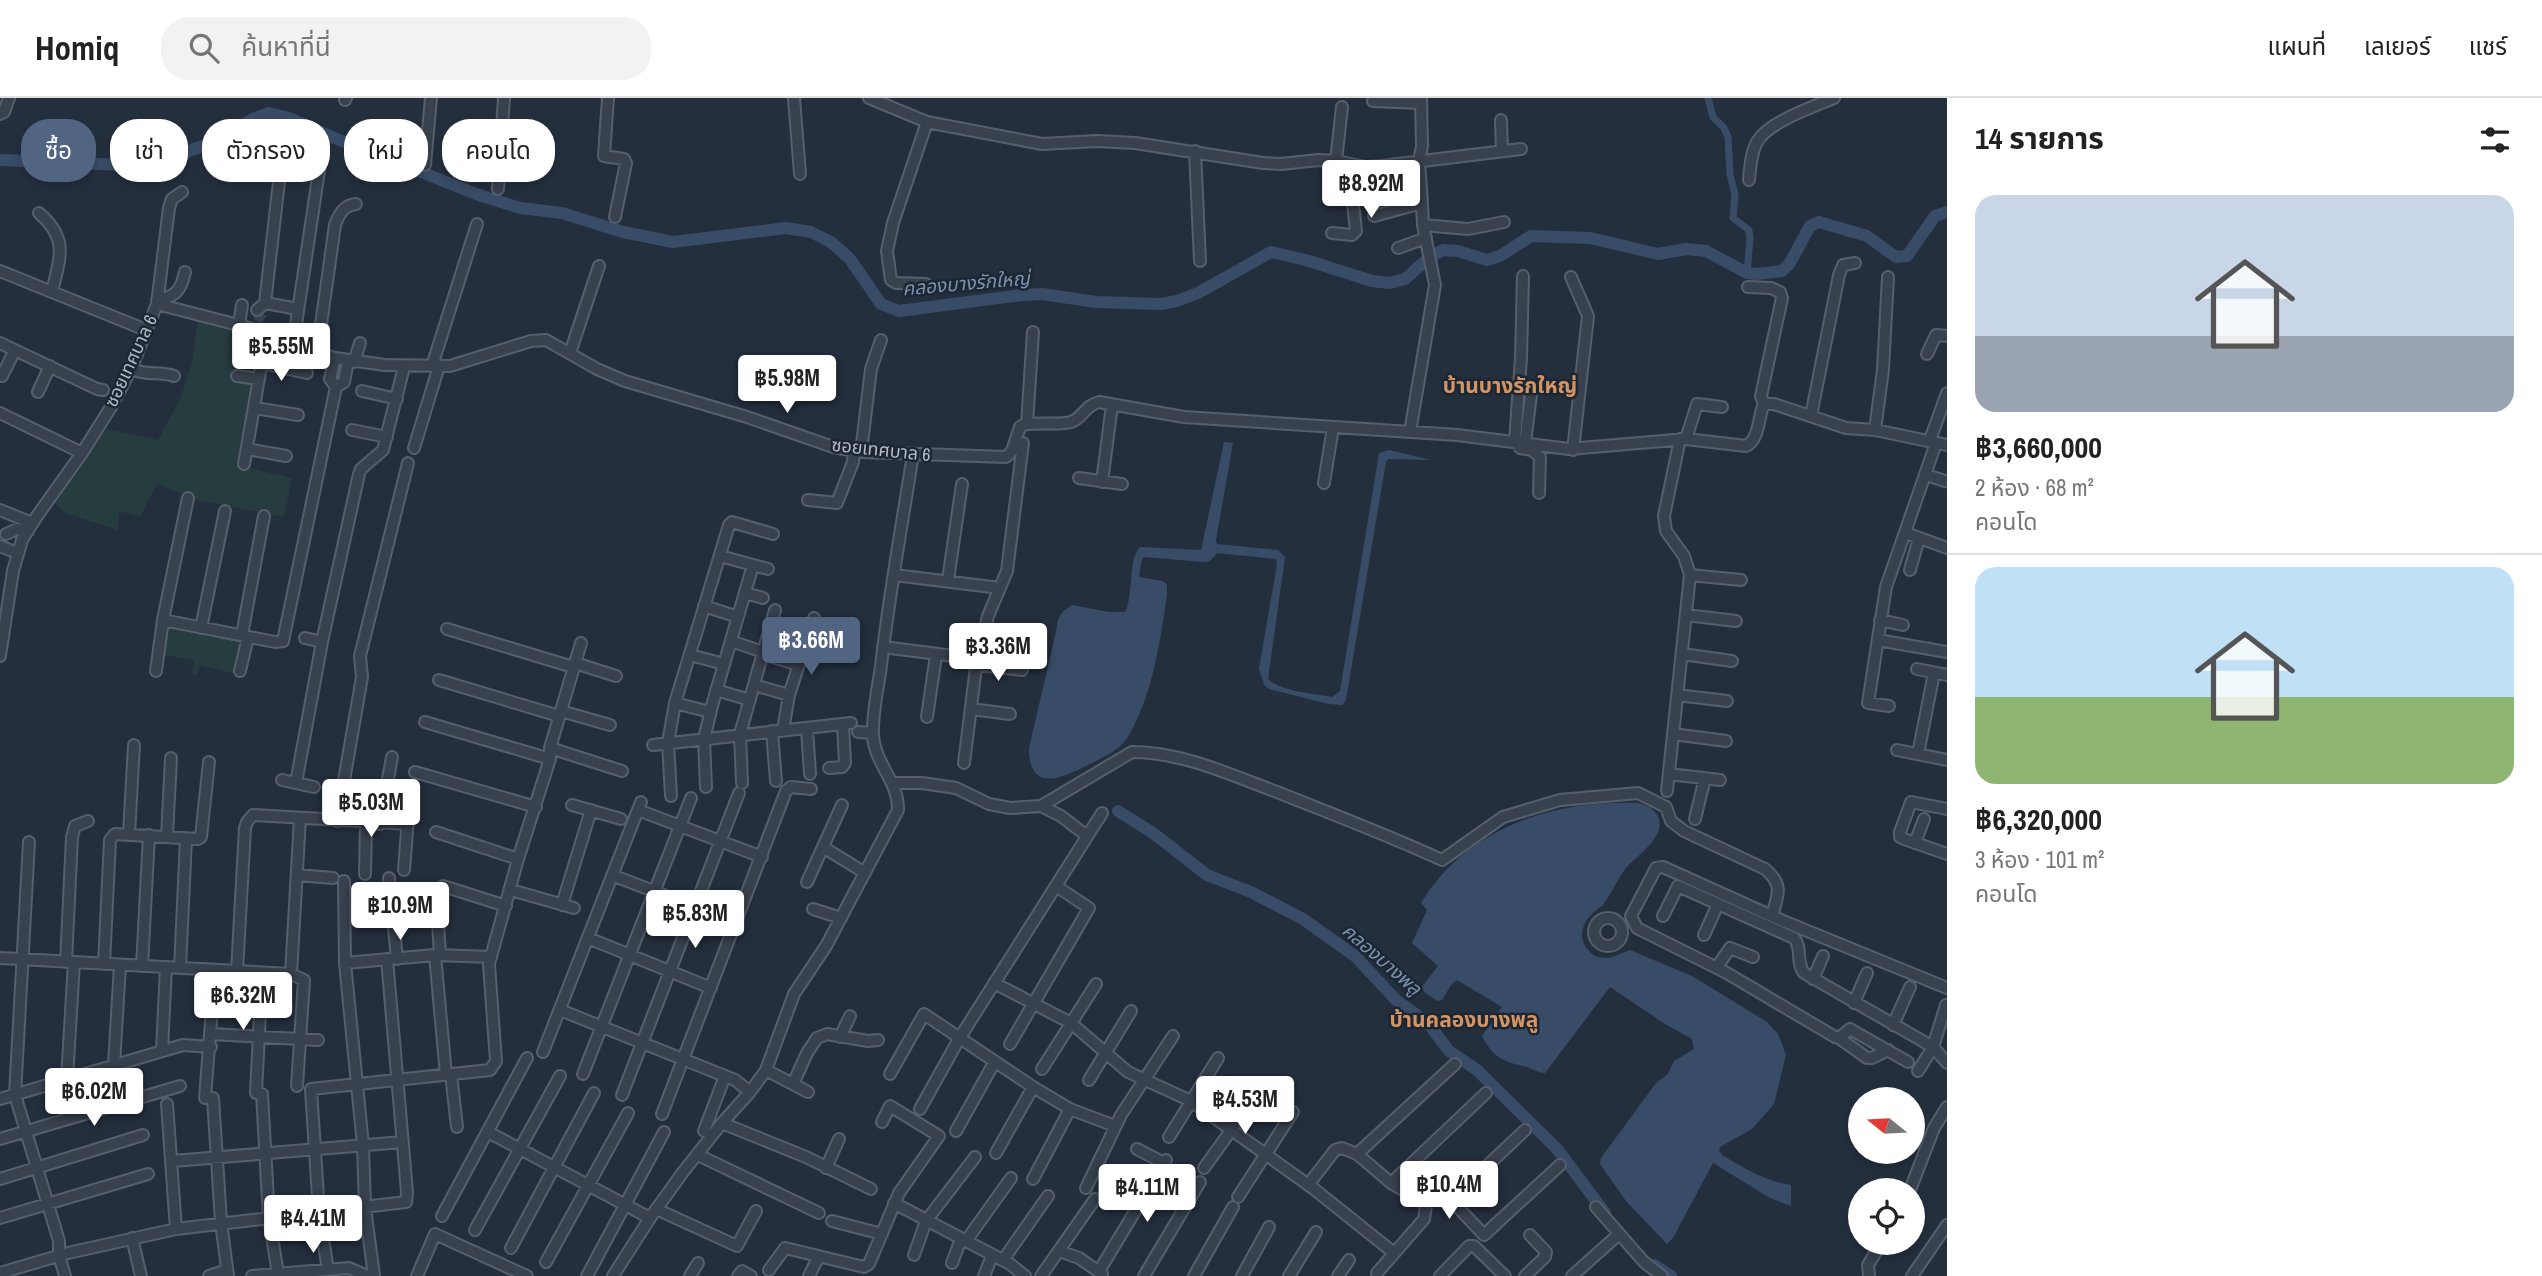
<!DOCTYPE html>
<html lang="th">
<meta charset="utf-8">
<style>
body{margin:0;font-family:"Archivo Narrow","Noto Sans Thai",sans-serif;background:#f2f2f2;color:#222;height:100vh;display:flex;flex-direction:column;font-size:26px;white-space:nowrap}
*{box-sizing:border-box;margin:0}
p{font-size:23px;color:#767676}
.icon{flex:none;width:38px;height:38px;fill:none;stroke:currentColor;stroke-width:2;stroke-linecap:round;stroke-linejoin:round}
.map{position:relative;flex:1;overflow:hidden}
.panel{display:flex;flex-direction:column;background:#fff;width:595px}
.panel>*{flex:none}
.hud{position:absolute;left:21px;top:21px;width:665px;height:63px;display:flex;gap:14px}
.needle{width:46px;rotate:288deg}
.buttons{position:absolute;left:1848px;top:989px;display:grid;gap:14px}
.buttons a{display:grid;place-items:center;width:77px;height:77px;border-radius:50%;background:#fff;box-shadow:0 4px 10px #0003;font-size:35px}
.price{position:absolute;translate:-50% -60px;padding:0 16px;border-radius:7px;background:#fff;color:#222;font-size:23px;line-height:46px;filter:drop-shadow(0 2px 4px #0008)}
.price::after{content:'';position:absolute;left:50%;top:42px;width:21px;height:16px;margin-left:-10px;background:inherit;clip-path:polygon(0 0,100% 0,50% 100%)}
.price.selected{background:#516482;color:#fff}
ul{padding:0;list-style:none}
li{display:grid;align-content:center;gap:14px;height:371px;padding:0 28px}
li+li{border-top:2px solid #e0e0e0}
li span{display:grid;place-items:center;height:217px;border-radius:21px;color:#555}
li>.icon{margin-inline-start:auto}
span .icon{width:126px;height:126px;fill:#fffc;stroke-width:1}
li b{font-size:30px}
h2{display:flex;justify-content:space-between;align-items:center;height:84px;padding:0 28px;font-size:30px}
.pill{padding:0 24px;border-radius:28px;background:#fff;box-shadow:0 4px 10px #0003;font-size:24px;line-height:63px}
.pill.selected{background:#516482;color:#fff}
header{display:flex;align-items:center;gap:42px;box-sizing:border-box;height:98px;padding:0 35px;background:#fff;border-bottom:2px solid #e0e0e0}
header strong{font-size:33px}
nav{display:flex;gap:38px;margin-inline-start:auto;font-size:24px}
.search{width:490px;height:63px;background:#f2f2f2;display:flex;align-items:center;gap:18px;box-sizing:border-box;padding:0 24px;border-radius:28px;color:#767676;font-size:26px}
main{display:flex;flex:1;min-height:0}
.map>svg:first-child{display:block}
.green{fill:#263c3f}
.water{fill:#394c67}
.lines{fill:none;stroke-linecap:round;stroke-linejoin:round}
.canal{stroke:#394c67;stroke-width:7}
.river{stroke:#394c67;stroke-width:12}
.minor-tunnel{stroke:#3a4453;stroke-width:10;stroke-dasharray:10 5;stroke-linecap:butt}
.minor-casing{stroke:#565f6c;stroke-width:14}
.minor{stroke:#38414e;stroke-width:10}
.labels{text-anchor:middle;stroke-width:5;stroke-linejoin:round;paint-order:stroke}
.street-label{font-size:18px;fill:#b4bcc9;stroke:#1d2633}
.water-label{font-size:19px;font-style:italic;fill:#7c92b1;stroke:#1d2633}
.quarter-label{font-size:21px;font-weight:bold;fill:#d59563;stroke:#1d2633}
</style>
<header>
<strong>Homiq</strong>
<div class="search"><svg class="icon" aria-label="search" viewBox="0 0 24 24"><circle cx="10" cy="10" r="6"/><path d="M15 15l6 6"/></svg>ค้นหาที่นี่</div>
<nav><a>แผนที่</a><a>เลเยอร์</a><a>แชร์</a></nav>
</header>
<main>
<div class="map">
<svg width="1947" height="1178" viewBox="0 0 1947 1178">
<rect width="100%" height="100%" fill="#242f3e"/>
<path class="green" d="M 198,221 L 243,232 L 236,282 L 254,283 L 240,368 L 292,380 L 284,419 L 198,402 L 157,386 L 140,419 L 119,413 L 118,432 L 65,415 L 54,404 L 103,330 L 158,342 L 180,301 L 192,264 Z
M 170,528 L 241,543 L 236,576 L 199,567 L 198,576 L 192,576 L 194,562 L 164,557 L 167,530 Z"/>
<path class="water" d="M 1224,344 L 1233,345 L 1216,442 L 1217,446 L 1278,452 L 1285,459 L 1268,581 C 1282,594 1313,595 1332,599 L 1340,593 L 1379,355 L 1389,352 L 1431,362 L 1388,361 L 1386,364 L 1346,602 L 1342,607 L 1329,606 L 1269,591 L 1264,587 L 1259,570 L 1277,467 L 1276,461 L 1217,455 L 1210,463 L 1204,464 L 1144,459 L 1142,461 L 1139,479 L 1163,483 L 1167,487 L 1167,497 C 1160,544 1153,595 1129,637 C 1122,651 1104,659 1090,666 C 1064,679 1029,697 1029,650 L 1056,534 C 1057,521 1060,514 1072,507 L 1109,514 L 1125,514 C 1134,497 1128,460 1140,449 L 1201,452 Z
M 1638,705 C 1646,707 1651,709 1656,715 C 1671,736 1637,757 1625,771 C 1617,782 1613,793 1605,804 C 1601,810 1594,813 1589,819 C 1577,834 1581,850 1597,859 L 1609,860 L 1630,852 L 1692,878 L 1767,924 L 1778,936 L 1786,957 L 1774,1006 L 1752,1031 L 1720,1049 L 1719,1052 L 1722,1057 C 1744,1070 1765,1083 1791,1087 L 1791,1108 L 1770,1100 L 1713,1065 L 1673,1140 L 1667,1146 L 1626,1103 L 1600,1066 L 1601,1060 L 1656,985 L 1668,976 L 1674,963 L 1694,951 L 1692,941 L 1665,926 L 1610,889 L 1545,975 C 1537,975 1531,969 1523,968 C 1502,963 1493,959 1482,938 L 1502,909 L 1457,882 L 1451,887 L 1442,902 L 1438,903 L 1424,894 L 1422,889 L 1438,868 L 1412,845 L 1427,812 L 1421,805 C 1467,729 1554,702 1638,705 Z"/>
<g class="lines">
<path class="canal" d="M 1708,0 L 1713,19 L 1724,30 L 1728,39 L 1730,76 L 1735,97 L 1733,120 L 1749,132 L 1750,141 L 1747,175"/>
<path class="river" d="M 0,62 L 148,68 L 208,46 L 255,20 L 269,15 L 289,20 L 332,39 L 479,97 L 520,110 L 562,115 L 623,134 L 673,144 L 786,130 L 811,134 L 831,144 L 850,161 L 881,206 L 899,213 L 1022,197 L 1042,196 L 1096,204 L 1161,206 L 1177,203 L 1198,195 L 1271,154 L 1306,162 L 1372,183 L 1390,185 L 1405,181 L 1430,159 L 1443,152 L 1458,153 L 1487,162 L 1500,158 L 1531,138 L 1590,140 L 1658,156 L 1686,151 L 1706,153 L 1747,175 L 1757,176 L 1782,173 L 1790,165 L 1810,128 L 1819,124 L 1867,138 L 1896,159 L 1907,158 L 1935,118 L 1947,114
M 1118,713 L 1153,735 L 1207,777 L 1251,794 L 1303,821 L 1355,858 L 1396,902 L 1428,925 L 1449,953 L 1477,972 L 1558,1052 L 1605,1115
M 1654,1167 L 1671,1178"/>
<path class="minor-tunnel" d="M 257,223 L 262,215"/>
<g class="minor-casing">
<path id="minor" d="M 608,0 L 604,58 L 624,61 L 626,65 L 615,119
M 794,0 L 800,76
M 869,0 L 927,24 L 1042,46 L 1097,43 L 1135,45 L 1263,65 L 1281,66 L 1318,62 L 1336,63 L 1366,69 L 1381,68 L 1521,51
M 345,2 L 346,0
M 1373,3 L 1421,5
M 0,16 L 4,14 L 9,0
M 1501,22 L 1502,53
M 453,51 L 500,59
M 1195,53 L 1200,163
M 1336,63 L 1342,9
M 425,67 L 431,0
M 1749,82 C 1750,70 1751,55 1757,44 C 1768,24 1813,9 1834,0
M 498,91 L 504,0
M 39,115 C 69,141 60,159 52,194
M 1374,118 L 1422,105
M 1423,127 L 1468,131 L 1504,124
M 1332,135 L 1352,137 L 1356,133 L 1353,105 L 1344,65
M 1398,150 L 1426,140
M 0,173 L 146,232
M 1523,178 L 1521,260 L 1515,343 L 1520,350 L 1532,352 L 1540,359 L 1539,395
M 1571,179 L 1588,218 L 1573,352
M 926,186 L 896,185 L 891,182 L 887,153 L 893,125 L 927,24
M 1748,189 L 1771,190 L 1780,194 L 1782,200 L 1761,298 L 1764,306
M 157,202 C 176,199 181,192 185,174
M 265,205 L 283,49 L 285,44 L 290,42 L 312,54 L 320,66 L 294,240
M 157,206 L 246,229 L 335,260 L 385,267 L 450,268 L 531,243 L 546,242 L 597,271 L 625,283 L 747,319 L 833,349 L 861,354 L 1006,359 L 1012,353 L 1020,329 L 1023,327 C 1039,323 1056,328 1071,324 C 1083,320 1085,307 1099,304 L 1184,319 L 1457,337 L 1569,351 L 1686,341 L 1746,348 C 1760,341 1758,318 1764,306 L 1774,306 L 1846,330 L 1875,332 L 1947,347
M 257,212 L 265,205 L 298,211
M 239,227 L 242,207
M 0,245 L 97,291 L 103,292
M 317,255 L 335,127 C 339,116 344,107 356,106
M 570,255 L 599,168
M 1927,256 L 1936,237 L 1947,238
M 335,260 L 330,281 L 336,289
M 354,264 L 360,245
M 262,265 L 307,275
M 432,268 L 477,126
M 131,271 C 147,278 158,273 174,278
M 2,278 L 15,252
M 237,278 L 259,281
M 336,289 L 344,284 L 348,263
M 362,293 L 397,301
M 38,294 L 50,268
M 255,310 L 298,317
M 0,315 L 82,355
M 1811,318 L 1839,177 L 1843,167 L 1855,165
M 1027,326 L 1033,234
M 352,332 L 387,339
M 1875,332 L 1883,272 L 1888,179
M 1410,334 L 1435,187 L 1423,127 L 1422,105 L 1419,63 L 1422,48 L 1421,0
M 1686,341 L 1697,306 L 1722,309
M 1930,342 L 1947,295
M 1525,345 L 1531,297
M 414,350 L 439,268
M 247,351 L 286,358
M 861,354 L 871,271 L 881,242
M 244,366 L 263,257 L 264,235
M 1926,377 L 1945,383
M 1079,380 L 1122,386
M 1102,384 L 1112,307
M 1324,385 L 1333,329
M 808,402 L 837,405 L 853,364 L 854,352
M 0,412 L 32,425
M 1906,435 L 1947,450
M 6,436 L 17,431 L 28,433
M 0,448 L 17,455
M 720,458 L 768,471
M 1910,472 L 1919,440
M 894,477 L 1000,490
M 1690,477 L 1741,482
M 948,482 L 962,386
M 745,495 L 763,500
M 704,508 L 738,519
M 1686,517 L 1736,523
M 163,522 L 275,544 L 283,543 L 336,289
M 1880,522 L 1903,527
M 201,530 L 225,413
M 447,531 L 573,569
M 242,537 L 264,418
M 305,540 L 322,544
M 1878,542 L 1947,554
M 731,543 L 763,554
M 883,549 L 977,561
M 763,556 L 799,567
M 1682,556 L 1732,563
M 690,557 L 724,566
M 0,558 L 13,473 L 22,442 L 37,418 L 82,355 L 111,309 L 131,271 L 157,206 L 169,110 L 172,101 L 182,94
M 575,565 L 616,578
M 977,567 L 1022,572
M 1917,571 L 1947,577
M 156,573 L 163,522 L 188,400
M 240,573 L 248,539
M 439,582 L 559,618
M 754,587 L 789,597
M 716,592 L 750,602
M 1677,597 L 1727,603
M 675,605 L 710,614
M 1889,608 L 1868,605 L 1886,489 L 1936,345
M 971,611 L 1010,616
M 561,613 L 610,627
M 927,619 L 936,557
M 425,624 L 550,661
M 807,631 L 810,676
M 783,632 L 789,597 L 814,520
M 772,633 L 776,683
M 858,634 L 873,635
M 1673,636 L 1726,643
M 653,647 L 851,625
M 550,650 L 622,673
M 1897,652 L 1947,662
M 1918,656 L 1934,575
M 964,665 L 977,561 L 988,518 L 1007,473 L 1023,345
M 829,670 L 842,669 L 845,665 L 843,627
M 415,674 L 536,709
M 1669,676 L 1720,682
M 282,682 L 314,689
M 296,685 L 322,544 L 359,376 L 361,371 L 383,352 L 404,269
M 742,685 L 740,636 L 775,512
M 892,685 L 922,685 L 956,690 L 989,706 L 1010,710 L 1041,708 L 1061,718 L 1087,738
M 706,689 L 704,641 L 713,604 L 753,467
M 1667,693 L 1690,477 L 1684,458 L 1666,433 L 1664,418 L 1680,341
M 671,698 L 668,645 L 675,605 L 729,427 L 732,424 L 773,436
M 572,707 L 621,721
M 1041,708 L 1132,654 C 1182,654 1231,677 1277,694 C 1332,716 1388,737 1442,762 L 1503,719 L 1560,702 L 1638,695 L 1666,709 L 1671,723 L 1684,733 L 1765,771 C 1784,787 1778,796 1772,818
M 1947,711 L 1911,704 L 1900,734 L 1900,739 L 1904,741 L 1947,756
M 638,712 L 762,759
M 1695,721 L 1705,680
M 337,723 L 362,579 L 360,558 L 408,365
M 380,726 L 392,659
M 436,734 L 518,761
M 129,736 L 134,647
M 167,738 L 171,660
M 29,744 L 15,997 L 59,1143 L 59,1157 L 65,1178
M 1915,745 L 1924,721
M 823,749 L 865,775
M 404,772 L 409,707
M 365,776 L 366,725
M 297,777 L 333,780
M 612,777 L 736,825
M 389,780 L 397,861
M 344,783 L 345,865
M 807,784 L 842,707
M 511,792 L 574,810
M 562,807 L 591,712
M 813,811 L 841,820
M 1663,818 L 1678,788 L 1794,840 C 1803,850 1795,863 1804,875 L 1933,949 L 1947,965
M1594 834a14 14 0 1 1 28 0a14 14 0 1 1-28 0Z
M 1704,837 L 1718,806
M 588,840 L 711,890
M 435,857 L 446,977
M 440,857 L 436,794 L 443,788 L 506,808
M 1,860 L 291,876 L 304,882 L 297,988
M 66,864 L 72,739 L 75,728 L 88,723
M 104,866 L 110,742 L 115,736 L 198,741 L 201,739 L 209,664
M 142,868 L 149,737
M 1717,869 L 1730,850 L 1753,859
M 180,870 L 186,741
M 237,873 L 245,730 L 247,724 L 253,717 L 408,726
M 291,876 L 300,720
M 1813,881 L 1823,858
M 994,885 L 1071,925 L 1128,974 L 1191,1003 L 1314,1091 L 1394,1155
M 1854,905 L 1867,875
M 560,912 L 735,982 L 750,994
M 1893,927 L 1910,889
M 211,936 L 318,942
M 840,939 L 850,918
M 1839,940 L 1867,960 L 1872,960 L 1888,952
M 1010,946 L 1089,810 L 1056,788
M 162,953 L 166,869
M 543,954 L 641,704
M 1908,964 L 1850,931 L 1839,940 L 1835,939 L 1725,874 L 1637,830 L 1631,818 L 1656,770 L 1663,769 L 1783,823 L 1947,890
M 114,967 L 120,867
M 1042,971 L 1096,886
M 766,972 L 808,994
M 1918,973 L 1933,949 L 1946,907
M 451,976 L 457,1029
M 583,976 L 691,700
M 890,976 L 924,916 L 1033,989 L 1070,1011 L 1115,1028
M 67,981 L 74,864
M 1089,982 L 1131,913
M 793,986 L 807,955 L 817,940 L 827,936 L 868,943 L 878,942
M 256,995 L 262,875
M 262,996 L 269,1120 L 278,1176
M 622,997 L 739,695
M 205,1000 L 215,872
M 213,1000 L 221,1124 L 228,1178
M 0,1001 L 183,947 L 211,949
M 167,1006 L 176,1131
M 920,1011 L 959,941 L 1102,715
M 662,1016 L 786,693 L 791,689 L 811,691
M 722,1025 L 806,1059 L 871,1091
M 704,1033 L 725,978
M 956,1033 L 994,965
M 488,1034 L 650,1120
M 1169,1039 L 1218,960
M 0,1041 L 180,988
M 1137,1051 L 1164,1065
M 996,1055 L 1033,989
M 1357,1056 L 1455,966
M 698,1057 L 819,1115
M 173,1063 L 403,1044
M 826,1070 L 839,1041
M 1204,1070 L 1232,1031 L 1253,987
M 0,1081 L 143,1037
M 1033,1081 L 1070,1011
M 1117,1083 L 1146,1098
M 1391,1085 L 1486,995
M 1308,1087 L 1335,1052 L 1342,1050 L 1357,1056 L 1391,1085 L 1420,1101 L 1451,1102 L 1484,1137 L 1560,1067
M 1086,1090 L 1121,1017 L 1173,938
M 1910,1092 L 1934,1030 L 1947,1009
M 1238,1099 L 1293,1014
M 1451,1102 L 1525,1032
M 894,1105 L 1010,1166 L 1025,1178
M 1596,1109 L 1644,1164 L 1662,1178
M 656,1111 L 737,1148 L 756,1113
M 442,1118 L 527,960
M 0,1120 L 148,1076
M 832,1123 L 882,1136
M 475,1132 L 560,978
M 132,1140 L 141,1178
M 966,1143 L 1011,1080
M 511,1150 L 594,995
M 1059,1153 L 1079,1160 L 1102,1176
M 914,1157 L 926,1123 L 975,1059
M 1003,1162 L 1048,1098
M 546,1164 L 628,1015
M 952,1165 L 961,1141
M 328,1172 L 319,1115 L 311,991 L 490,972 L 496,963 L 489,866 L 518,761 L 550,661 L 550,650 L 581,545
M 769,1172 L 785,1150 L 864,1169 L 869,1166 L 899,1095 L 939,1038 L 890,1008 L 882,1024
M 1099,1173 L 1166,1062
M 0,1175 L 68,1155 L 176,1131 L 406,1104 L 407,1094 L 387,861
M 1377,1175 L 1424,1121 L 1427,1101
M 209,1178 L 227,1172
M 252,1178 L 349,1170 L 367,1178
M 374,1178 L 365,1110 L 363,1047 L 345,865 L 435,857 L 491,859
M 417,1178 L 435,1136 L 527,1178
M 587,1178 L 664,1034
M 613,1178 L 650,1120 L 683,1074 L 722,1025 L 750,994 L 766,972 L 794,896 L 826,848 L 898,712 C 899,684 875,666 873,638 C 872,615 878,590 881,568 C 889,497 902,427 913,356
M 690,1178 L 698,1165
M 738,1178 L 742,1173 L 751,1178
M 809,1178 L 819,1158
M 984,1178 L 992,1158
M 1041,1178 L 1095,1101
M 1144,1178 L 1200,1084
M 1194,1178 L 1233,1109
M 1242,1178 L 1269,1129
M 1289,1178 L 1316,1134
M 1338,1178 L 1349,1162
M 1440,1178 L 1469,1148 L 1474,1148 L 1505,1178
M 1525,1178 L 1545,1159 L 1546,1154 L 1530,1137
M 1572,1178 L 1618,1137
M 1869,1178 L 1868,1167 L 1882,1144
M 1912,1178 L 1947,1127"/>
</g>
<use href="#minor" class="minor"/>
</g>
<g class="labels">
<g class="street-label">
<text transform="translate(131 263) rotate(-65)" y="6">ซอยเทศบาล 6</text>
<text transform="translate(881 352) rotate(6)" y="6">ซอยเทศบาล 6</text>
</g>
<g class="water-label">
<text transform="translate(966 185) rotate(-5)" y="7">คลองบางรักใหญ่</text>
<text transform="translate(1382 861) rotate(41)" y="7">คลองบางพลู</text>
</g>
<g class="quarter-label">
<text x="1510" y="295">บ้านบางรักใหญ่</text>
<text x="1464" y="929">บ้านคลองบางพลู</text>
</g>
</g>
</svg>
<div class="buttons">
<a><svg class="needle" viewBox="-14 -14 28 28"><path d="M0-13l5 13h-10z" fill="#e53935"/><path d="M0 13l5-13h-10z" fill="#767676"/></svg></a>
<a><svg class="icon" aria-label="locate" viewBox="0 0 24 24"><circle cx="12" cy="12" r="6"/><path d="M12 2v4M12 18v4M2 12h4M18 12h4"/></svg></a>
</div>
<b class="price" style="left:1371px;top:122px">฿8.92M</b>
<b class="price" style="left:281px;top:285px">฿5.55M</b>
<b class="price" style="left:787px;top:317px">฿5.98M</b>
<b class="price selected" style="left:811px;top:579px">฿3.66M</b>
<b class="price" style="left:998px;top:585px">฿3.36M</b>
<b class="price" style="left:371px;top:741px">฿5.03M</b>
<b class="price" style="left:400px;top:844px">฿10.9M</b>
<b class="price" style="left:695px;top:852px">฿5.83M</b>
<b class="price" style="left:243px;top:934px">฿6.32M</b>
<b class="price" style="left:94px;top:1030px">฿6.02M</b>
<b class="price" style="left:1245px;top:1038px">฿4.53M</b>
<b class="price" style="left:1449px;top:1123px">฿10.4M</b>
<b class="price" style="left:1147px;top:1126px">฿4.11M</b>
<b class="price" style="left:313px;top:1157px">฿4.41M</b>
<div class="hud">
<a class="pill selected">ซื้อ</a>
<a class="pill">เช่า</a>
<a class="pill">ตัวกรอง</a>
<a class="pill">ใหม่</a>
<a class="pill">คอนโด</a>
</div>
</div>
<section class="panel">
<h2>14 รายการ<svg class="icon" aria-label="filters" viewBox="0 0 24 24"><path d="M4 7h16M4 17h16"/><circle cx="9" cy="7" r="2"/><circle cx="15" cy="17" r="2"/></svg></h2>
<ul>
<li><span style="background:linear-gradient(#c9d6e8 65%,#9aa5b1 0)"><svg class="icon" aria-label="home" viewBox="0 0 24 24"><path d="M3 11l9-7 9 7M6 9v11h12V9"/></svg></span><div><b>฿3,660,000</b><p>2 ห้อง · 68 m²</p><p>คอนโด</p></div></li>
<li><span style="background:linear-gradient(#bfe0f5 60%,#8fb573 0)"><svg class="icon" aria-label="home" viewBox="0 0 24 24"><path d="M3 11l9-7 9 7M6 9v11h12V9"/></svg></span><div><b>฿6,320,000</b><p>3 ห้อง · 101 m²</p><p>คอนโด</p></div></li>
</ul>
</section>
</main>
